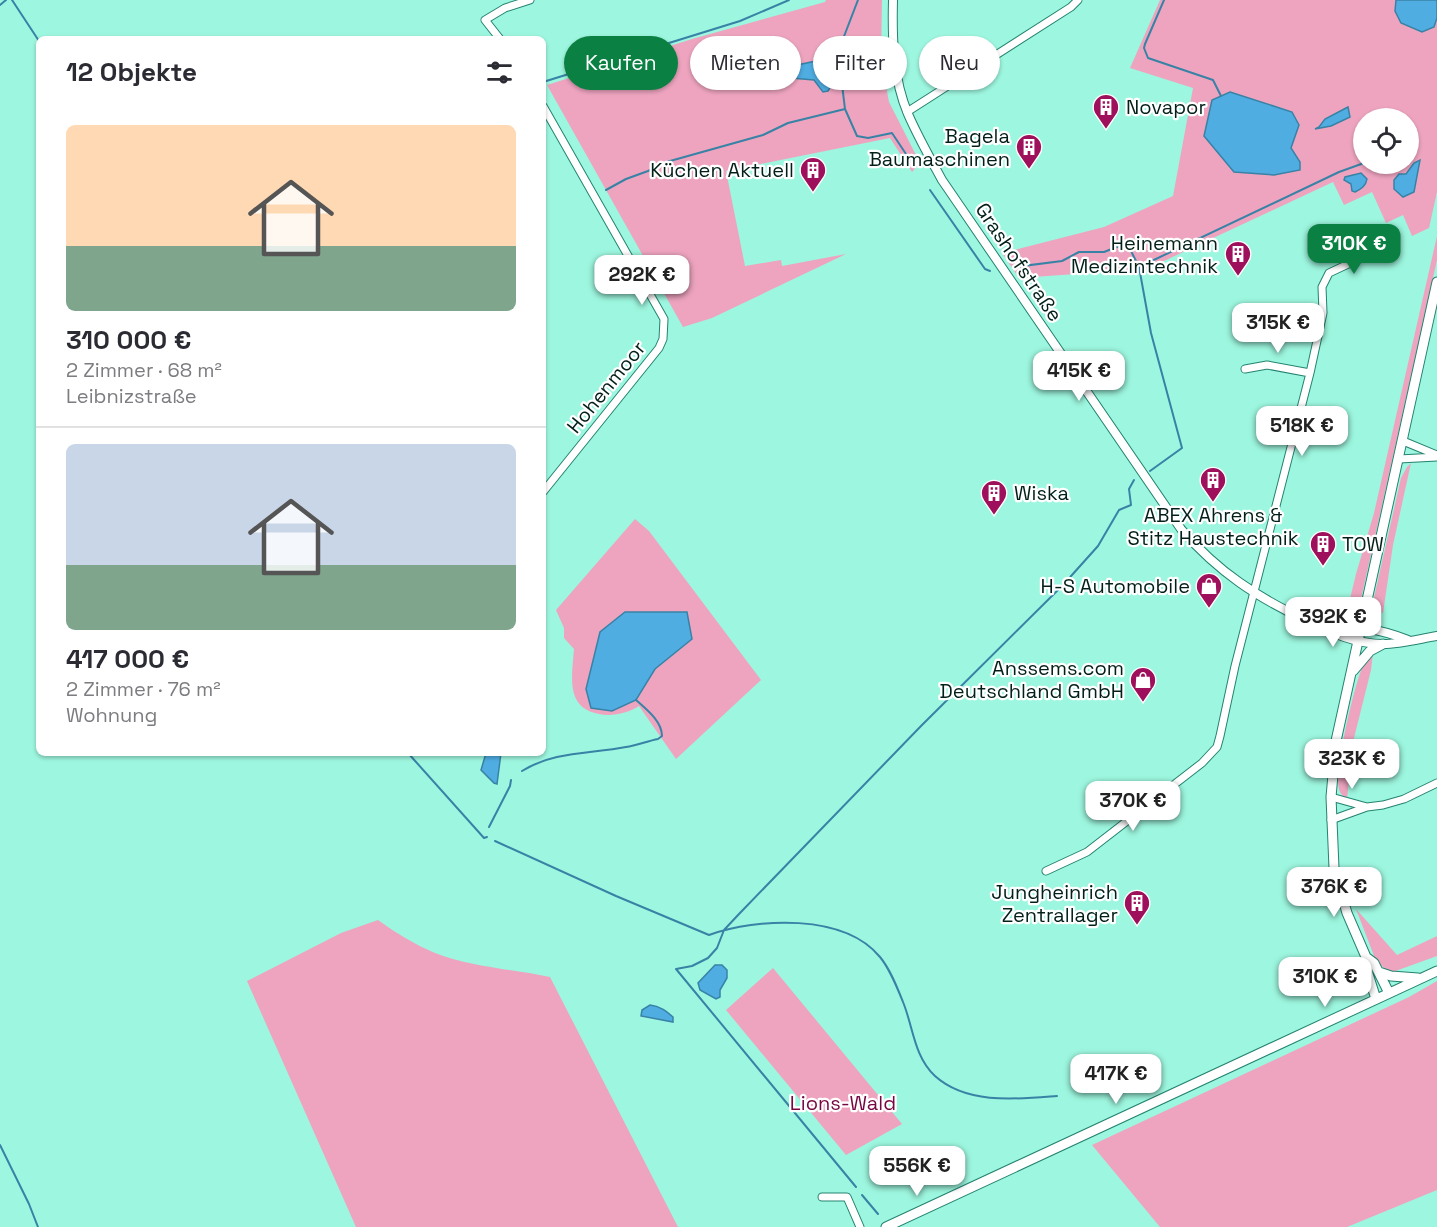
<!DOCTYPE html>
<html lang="de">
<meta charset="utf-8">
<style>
body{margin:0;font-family:"Space Grotesk",sans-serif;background:#f7f7f7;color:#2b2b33;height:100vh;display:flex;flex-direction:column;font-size:22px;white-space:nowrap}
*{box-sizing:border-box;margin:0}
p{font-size:20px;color:#7c7c81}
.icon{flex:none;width:33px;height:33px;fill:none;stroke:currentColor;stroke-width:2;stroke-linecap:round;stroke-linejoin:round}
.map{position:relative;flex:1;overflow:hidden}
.side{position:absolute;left:36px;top:36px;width:510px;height:720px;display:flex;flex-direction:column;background:#fff;border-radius:9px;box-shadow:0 2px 4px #0004}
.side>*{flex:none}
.hud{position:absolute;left:564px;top:36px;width:570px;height:54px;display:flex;gap:12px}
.fabs{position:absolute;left:1353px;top:108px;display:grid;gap:12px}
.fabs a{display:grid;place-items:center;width:66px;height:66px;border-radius:50%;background:#fff;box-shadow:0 2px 4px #0004;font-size:30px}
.price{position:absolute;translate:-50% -51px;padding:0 14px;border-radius:12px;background:#fff;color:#222;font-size:20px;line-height:39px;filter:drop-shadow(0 2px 3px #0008)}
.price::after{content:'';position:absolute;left:50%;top:36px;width:18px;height:14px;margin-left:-9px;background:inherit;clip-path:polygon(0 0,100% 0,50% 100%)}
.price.selected{background:#0b8043;color:#fff}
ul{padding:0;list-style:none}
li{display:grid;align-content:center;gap:12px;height:318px;padding:0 30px}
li+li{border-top:2px solid #e1e1e2}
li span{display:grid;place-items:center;height:186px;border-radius:9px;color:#555}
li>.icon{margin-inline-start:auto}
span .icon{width:108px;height:108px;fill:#fffc;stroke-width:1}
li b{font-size:26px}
h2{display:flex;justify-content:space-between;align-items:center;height:72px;padding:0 30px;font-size:26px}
.pill{padding:0 21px;border-radius:27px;background:#fff;box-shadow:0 2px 4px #0004;font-size:21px;line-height:54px}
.pill.selected{background:#0b8043;color:#fff}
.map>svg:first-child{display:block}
.green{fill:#eea4bf;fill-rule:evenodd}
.water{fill:#4fade2;stroke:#3882a6;stroke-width:1.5}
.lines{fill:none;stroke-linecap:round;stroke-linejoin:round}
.stream{stroke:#3882a6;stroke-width:2}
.minor-casing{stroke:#248370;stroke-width:9}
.tertiary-casing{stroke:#248370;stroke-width:10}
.secondary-casing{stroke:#248370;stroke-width:11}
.minor{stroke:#fff;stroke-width:7}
.tertiary{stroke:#fff;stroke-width:8}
.secondary{stroke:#fff;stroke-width:9}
.labels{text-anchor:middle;stroke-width:4.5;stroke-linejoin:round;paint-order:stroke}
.poi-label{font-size:20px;fill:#031f19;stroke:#fff;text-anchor:end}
.street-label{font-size:20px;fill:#031f19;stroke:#fff}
.park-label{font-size:20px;fill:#770743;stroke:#fff}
</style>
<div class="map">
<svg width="1437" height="1227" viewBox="0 0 1437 1227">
<rect width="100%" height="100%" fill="#9df6df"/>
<path class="green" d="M 826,0 L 882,0 L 881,59 L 889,102 L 920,163 L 912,172 L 890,138 L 726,171 L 745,266 L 781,260 L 782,266 L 846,254 L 712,318 L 683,327 L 547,85 L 692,39 L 825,2 Z
M 1160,0 L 1396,0 L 1395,11 L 1401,23 L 1421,32 L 1434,27 L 1437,18 L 1437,192 L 1429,228 L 1412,236 L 1403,215 L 1386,223 L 1372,192 L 1344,205 L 1333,182 L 1134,275 L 1132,270 L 1019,278 L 1002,253 L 1104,227 L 1173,196 L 1193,88 L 1130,68 ZM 1364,118 L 1408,118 L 1408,164 L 1364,164 Z
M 1437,236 L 1437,260 L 1359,608 L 1348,607 L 1356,574 L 1374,513 Z
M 1411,463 L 1393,545 L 1383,613 L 1371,611 L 1401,478 L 1407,467 Z
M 635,519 L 649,531 L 761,680 L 676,759 L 639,706 C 628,713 612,717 599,714 C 565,708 572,676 574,649 L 564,638 L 564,628 L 556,610 ZM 687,612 L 692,639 L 655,669 L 636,700 L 586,689 L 600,632 L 661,613 Z
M 1373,653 L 1371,670 L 1353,742 L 1347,799 C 1343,796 1340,794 1339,789 C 1334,771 1354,687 1362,668 C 1365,663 1369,658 1373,653 Z
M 1356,909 L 1397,955 L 1437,936 L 1437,956 L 1390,973 L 1376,961 Z
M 378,920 C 396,933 414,944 435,953 C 471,967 512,969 550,977 L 678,1227 L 356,1227 L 247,981 L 341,933 Z
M 773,968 L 902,1124 L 846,1155 L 726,1010 Z
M 1437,981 L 1437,1190 L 1347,1227 L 1160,1227 L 1092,1145 L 1409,997 Z"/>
<path class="water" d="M 1396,0 L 1437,0 L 1437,18 L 1434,27 L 1422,32 L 1401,23 L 1395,11 Z
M 826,59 L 831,79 L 831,86 L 828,91 L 823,92 L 814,80 L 791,78 L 778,69 Z
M 1230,92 L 1292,112 L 1299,125 L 1291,148 L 1300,162 L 1300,170 L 1274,175 L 1234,172 L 1204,136 L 1212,100 Z
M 1348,107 L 1350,117 L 1331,126 L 1315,129 L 1319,127 L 1325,119 Z
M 1420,160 L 1414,192 L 1403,197 L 1394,189 L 1394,180 L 1399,174 L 1406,174 L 1414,163 Z
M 1361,173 L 1367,179 C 1366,186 1361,189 1355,192 L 1352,191 L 1351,184 L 1344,180 L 1345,177 Z
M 625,612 L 687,612 L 692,639 L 655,669 L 636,700 L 612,711 L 591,708 L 586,689 L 600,632 Z
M 486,753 L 501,753 L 497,784 L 494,783 L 481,770 Z
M 715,965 L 722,965 L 727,970 L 727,978 L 720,990 L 720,997 L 716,999 L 700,990 L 698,983 Z
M 650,1005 C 660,1006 666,1011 673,1017 L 673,1022 L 641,1016 L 642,1010 Z"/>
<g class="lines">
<path class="stream" d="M 12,0 L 39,41
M 858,0 L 838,52 L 845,109 L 857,136 L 868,138 L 892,133 L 914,166
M 1164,0 L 1145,44 L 1144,48 L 1148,58 L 1213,80 L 1221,96
M 0,5 L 6,0
M 543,82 L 740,21 L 789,0
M 606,190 L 626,179 L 648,171 L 670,161 L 763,135 L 788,123 L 845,109
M 930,190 L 985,269 L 990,271
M 1015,267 L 1062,261 L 1079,252 L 1104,252 L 1127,243 L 1139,267 L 1339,172 L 1364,163
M 1139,267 L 1151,333 L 1182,448 L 1150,471
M 408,753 L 484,838 L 487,837
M 522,771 C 554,751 590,754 626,747 C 637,745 648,741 658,739 L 662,736 C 662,721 646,709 636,700
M 489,827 L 510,786 L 511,780
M 495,841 L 616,896 L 709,935 C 757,918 844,913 880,957 C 890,969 897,987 903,1002 C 913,1026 914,1057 935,1076 C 967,1105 1018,1099 1057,1096
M 0,1145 L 29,1204 L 38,1227
M 856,1187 L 676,969 L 692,966 L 708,958 L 717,948 L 724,930 L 739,914 L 921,726 L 1063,585 L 1098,546 L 1119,510 L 1131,505 L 1129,489 L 1134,480
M 862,1195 L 878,1214"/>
<g class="minor-casing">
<path id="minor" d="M 500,39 L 485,20 L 505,8 L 530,0
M 543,106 L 664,319 L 663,339 L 659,348 L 543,492
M 907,112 L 1071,7 L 1078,0
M 1245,369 L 1267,365 L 1310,373
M 1403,441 L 1437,455
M 1399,459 L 1437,457
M 1331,797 L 1367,807
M 1331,820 L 1367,807 L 1383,805 L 1404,799 L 1437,783
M 1046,871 L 1087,852 L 1202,763 L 1217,747 L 1220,736 L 1235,666 L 1310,373 L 1323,313 L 1322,287 L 1329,273 L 1393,243
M 822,1197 L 847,1197 L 860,1227"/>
</g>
<g class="tertiary-casing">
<path id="tertiary" d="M 893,0 C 892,38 893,79 908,114 C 918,137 930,158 942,180 L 1181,529 C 1219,573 1257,597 1309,622 C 1332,633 1356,644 1383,644 C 1400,644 1419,639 1437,636
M 1318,626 C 1347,623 1380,629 1408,640"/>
</g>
<g class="secondary-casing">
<path id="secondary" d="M 1353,671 L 1370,651 L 1383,644
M 1366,957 L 1374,963 L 1389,993
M 1379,972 L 1391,976 L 1418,978
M 1376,999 L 1368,974 L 1366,957 L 1347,913 L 1334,868 L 1331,797 L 1336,741 L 1437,282
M 886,1227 L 1437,971"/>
</g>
<use href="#minor" class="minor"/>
<use href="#tertiary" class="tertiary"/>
<use href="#secondary" class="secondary"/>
</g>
<defs>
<g id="building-pin" transform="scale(1.35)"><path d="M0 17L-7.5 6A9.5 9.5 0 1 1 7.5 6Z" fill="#9e105c" stroke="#fff"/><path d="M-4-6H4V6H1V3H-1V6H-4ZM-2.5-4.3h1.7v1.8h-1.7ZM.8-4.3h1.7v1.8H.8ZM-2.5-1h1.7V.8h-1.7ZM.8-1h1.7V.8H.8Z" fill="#fff"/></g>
<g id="shop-pin" transform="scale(1.35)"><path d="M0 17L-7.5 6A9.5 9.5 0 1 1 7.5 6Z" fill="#9e105c" stroke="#fff"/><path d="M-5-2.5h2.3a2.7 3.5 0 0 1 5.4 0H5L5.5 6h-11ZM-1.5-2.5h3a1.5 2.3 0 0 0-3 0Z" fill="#fff"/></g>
</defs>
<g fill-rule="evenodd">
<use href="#building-pin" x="1106" y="107"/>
<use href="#building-pin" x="1029" y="147"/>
<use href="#building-pin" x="813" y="170"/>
<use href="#building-pin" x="1238" y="254"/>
<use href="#building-pin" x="1213" y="480"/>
<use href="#building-pin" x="994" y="493"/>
<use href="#building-pin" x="1323" y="544"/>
<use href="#shop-pin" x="1209" y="586"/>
<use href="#shop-pin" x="1143" y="680"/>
<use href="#building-pin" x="1137" y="903"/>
</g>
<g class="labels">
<g class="poi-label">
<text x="1126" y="114" text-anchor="start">Novapor</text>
<text x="1010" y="143">Bagela<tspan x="1010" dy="23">Baumaschinen</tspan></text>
<text x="794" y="177">Küchen Aktuell</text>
<text x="1218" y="250">Heinemann<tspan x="1218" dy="23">Medizintechnik</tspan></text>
<text x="1014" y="500" text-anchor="start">Wiska</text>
<text x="1213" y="522" text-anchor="middle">ABEX Ahrens &amp;<tspan x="1213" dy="23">Stitz Haustechnik</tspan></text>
<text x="1342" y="551" text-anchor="start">TOW</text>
<text x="1190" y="593">H-S Automobile</text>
<text x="1124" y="675">Anssems.com<tspan x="1124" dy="23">Deutschland GmbH</tspan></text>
<text x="1118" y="899">Jungheinrich<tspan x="1118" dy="23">Zentrallager</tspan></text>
</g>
<g class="street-label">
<text transform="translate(1019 262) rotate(56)" y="7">Grashofstraße</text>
<text transform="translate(606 387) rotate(-51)" y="7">Hohenmoor</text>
</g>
<g class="park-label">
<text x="843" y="1110">Lions-Wald</text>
</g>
</g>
</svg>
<div class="fabs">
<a><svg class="icon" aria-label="locate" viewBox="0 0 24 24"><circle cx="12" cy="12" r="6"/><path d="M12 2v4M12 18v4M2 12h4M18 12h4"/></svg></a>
</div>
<b class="price selected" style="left:1354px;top:275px">310K €</b>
<b class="price" style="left:642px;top:306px">292K €</b>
<b class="price" style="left:1278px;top:354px">315K €</b>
<b class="price" style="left:1079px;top:402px">415K €</b>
<b class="price" style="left:1302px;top:457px">518K €</b>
<b class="price" style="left:1333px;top:648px">392K €</b>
<b class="price" style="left:1352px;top:790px">323K €</b>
<b class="price" style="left:1133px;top:832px">370K €</b>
<b class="price" style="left:1334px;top:918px">376K €</b>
<b class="price" style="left:1325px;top:1008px">310K €</b>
<b class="price" style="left:1116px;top:1105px">417K €</b>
<b class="price" style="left:917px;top:1197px">556K €</b>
<div class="hud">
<a class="pill selected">Kaufen</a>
<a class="pill">Mieten</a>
<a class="pill">Filter</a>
<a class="pill">Neu</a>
</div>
<section class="side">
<h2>12 Objekte<svg class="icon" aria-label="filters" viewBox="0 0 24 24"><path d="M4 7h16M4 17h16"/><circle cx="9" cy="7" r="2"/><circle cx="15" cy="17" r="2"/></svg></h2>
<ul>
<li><span style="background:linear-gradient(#ffd9b3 65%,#7fa58c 0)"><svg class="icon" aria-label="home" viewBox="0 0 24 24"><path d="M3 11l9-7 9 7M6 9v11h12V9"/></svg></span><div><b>310 000 €</b><p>2 Zimmer · 68 m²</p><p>Leibnizstraße</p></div></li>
<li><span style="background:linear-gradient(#c9d6e8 65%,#7fa58c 0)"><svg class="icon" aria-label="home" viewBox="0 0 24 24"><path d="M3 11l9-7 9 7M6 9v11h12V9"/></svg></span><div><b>417 000 €</b><p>2 Zimmer · 76 m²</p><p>Wohnung</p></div></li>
</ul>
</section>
</div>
